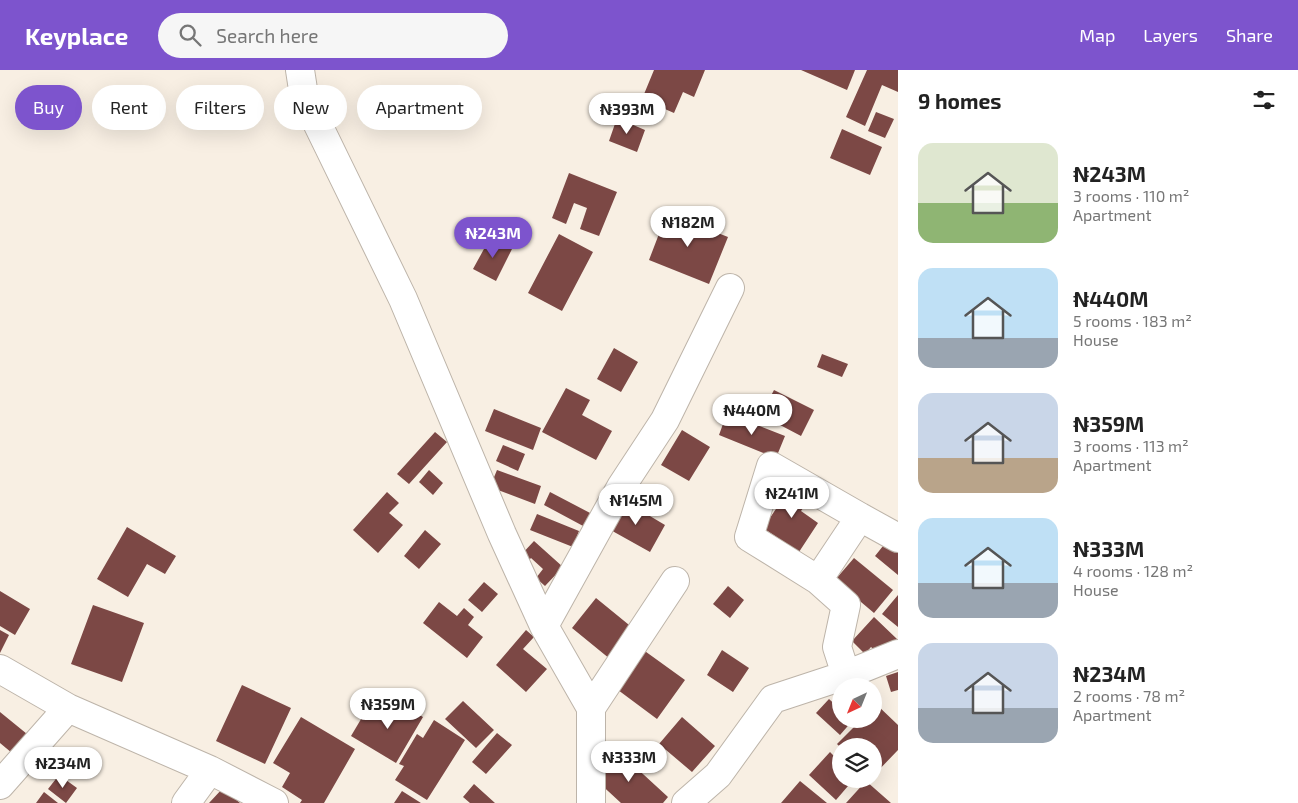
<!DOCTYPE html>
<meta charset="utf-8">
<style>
body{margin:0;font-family:"Exo 2",sans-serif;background:#f6f6f6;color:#222;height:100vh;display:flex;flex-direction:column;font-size:19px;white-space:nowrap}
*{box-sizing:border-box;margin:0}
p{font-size:16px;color:#767676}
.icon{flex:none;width:28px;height:28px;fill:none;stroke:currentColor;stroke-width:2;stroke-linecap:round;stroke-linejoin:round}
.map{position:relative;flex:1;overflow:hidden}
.sheet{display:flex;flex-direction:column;background:#fff;width:400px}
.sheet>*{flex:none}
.hud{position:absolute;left:15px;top:15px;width:475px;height:45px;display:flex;gap:10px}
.needle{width:32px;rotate:223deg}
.buttons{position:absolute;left:832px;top:608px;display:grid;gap:10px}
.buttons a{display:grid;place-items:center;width:50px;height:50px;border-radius:50%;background:#fff;box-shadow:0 5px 20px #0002;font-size:25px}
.price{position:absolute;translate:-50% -42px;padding:0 11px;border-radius:18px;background:#fff;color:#222;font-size:16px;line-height:32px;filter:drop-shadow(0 1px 2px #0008)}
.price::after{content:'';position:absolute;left:50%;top:30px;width:15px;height:11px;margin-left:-8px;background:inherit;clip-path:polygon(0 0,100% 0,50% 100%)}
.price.selected{background:#7d54cd;color:#fff}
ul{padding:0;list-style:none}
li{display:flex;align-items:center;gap:15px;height:125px;padding:0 20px}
li span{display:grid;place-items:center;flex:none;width:140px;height:100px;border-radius:15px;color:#555}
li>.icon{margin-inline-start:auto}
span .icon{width:60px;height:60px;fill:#fffc;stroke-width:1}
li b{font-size:21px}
h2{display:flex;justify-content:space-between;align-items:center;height:60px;padding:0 20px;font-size:21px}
.tag{padding:0 18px;border-radius:22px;background:#fff;box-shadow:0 5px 20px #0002;font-size:18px;line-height:45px}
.tag.selected{background:#7d54cd;color:#fff}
header{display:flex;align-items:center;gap:30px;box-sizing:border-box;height:70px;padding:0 25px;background:#7d54cd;color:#fff}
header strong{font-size:24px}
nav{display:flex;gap:28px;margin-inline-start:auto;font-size:18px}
.search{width:350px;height:45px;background:#f6f6f6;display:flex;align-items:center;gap:12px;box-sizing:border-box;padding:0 18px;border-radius:28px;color:#767676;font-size:19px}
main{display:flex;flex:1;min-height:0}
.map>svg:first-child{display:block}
.building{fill:#7c4845}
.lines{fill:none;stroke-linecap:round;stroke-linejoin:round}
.street-casing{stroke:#bdb4a9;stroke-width:30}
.street{stroke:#fff;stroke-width:28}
</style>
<header>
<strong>Keyplace</strong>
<div class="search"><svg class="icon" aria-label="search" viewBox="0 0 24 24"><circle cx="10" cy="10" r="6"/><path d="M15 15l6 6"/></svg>Search here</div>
<nav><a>Map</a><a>Layers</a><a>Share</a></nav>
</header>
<main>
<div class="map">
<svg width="898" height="733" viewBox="0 0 898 733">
<rect width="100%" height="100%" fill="#f8efe3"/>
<path class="building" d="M 654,0 L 705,0 L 694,27 L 683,22 L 674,43 L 642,29 Z
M 801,0 L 855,0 L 847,20 Z
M 867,0 L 898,0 L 898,22 L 882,15 L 865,56 L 846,47 Z
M 876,42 L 894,49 L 885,68 L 868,61 Z
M 617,48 L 645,60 L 637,82 L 609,71 Z
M 842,59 L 882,77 L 870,105 L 830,88 Z
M 569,103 L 617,122 L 599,166 L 580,159 L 587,138 L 574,133 L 566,154 L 552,148 Z
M 667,143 L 728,167 L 709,214 L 649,190 Z
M 559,164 L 593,182 L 562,241 L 528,223 Z
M 490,168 L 512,179 L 496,211 L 473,199 Z
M 614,278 L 638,292 L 621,322 L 597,309 Z
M 822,284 L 848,294 L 842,307 L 817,297 Z
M 566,318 L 590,330 L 582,345 L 612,361 L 596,390 L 542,362 Z
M 774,320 L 814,340 L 801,366 L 761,345 Z
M 494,339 L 541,358 L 533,380 L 485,361 Z
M 727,343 L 785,366 L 776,388 L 719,365 Z
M 682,360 L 710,377 L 689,411 L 661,395 Z
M 435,362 L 447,372 L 409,414 L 397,404 Z
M 503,375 L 525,384 L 518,401 L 496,391 Z
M 429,400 L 443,413 L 433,425 L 419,412 Z
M 497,400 L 541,416 L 535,434 L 490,417 Z
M 793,414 L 812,426 L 801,441 L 818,453 L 799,482 L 763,458 Z
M 387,422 L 399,433 L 389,443 L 403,455 L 378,483 L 353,460 Z
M 550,422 L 592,444 L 585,457 L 544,435 Z
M 623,430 L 665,455 L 650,482 L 607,458 Z
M 537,444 L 579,461 L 573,477 L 530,460 Z
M 127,457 L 176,486 L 165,504 L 147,494 L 128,527 L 97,509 Z
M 425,460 L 441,474 L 419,499 L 404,486 Z
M 534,471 L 563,497 L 545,516 L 536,508 L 543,499 L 531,488 L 527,492 L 520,486 Z
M 887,471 L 898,480 L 898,505 L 875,486 Z
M 854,488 L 893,520 L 874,543 L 835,510 Z
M 484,512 L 498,524 L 482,542 L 468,530 Z
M 728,516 L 744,530 L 730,548 L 713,534 Z
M 0,521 L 30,539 L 15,565 L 0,556 Z
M 898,525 L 898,557 L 882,544 Z
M 596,528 L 634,559 L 610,589 L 572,558 Z
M 439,532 L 457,546 L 464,538 L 474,547 L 468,555 L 483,567 L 467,588 L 423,553 Z
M 93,535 L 144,553 L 122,612 L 71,594 Z
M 874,547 L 897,569 L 881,586 L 871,577 L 865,584 L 852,571 Z
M 0,560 L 9,565 L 0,583 Z
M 526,560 L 534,567 L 523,579 L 547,599 L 526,622 L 496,595 Z
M 642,579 L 685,610 L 657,649 L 614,617 Z
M 722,580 L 749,598 L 733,622 L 707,605 Z
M 898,602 L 898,620 L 891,622 L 886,606 Z
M 242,615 L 291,638 L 265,694 L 216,671 Z
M 829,629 L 841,640 L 841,649 L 851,649 L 853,650 L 840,665 L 816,643 Z
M 394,630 L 423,647 L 396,693 L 351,666 L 370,634 L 385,643 Z
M 463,631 L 494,660 L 476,678 L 445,649 Z
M 876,634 L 898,655 L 898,680 L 874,705 L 874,676 L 841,676 L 841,678 L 837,674 L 862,649 L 874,649 L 874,637 Z
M 0,642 L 27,664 L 12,683 L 0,673 Z
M 301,647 L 355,679 L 324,733 L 300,733 L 302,730 L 282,717 L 290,703 L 273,693 Z
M 682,647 L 715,676 L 692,702 L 659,674 Z
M 434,650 L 465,670 L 427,730 L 395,710 L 404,696 L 399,694 L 417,664 L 423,668 Z
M 497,663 L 512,675 L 486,704 L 472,692 Z
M 619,682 L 668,727 L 663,733 L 621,733 L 595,709 Z
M 830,682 L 841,693 L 841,709 L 854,709 L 836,730 L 809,705 Z
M 59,705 L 77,718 L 66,733 L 48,719 Z
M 800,711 L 827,733 L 781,733 Z
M 866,711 L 891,733 L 846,733 Z
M 474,714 L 495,733 L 470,733 L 463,727 Z
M 223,718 L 240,733 L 209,733 Z
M 402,721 L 421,733 L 394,733 Z
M 44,722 L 58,733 L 36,733 Z"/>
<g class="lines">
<g class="street-casing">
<path id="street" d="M 300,0 L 304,26 L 403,229 L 502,464 L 544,556 L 591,638 L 591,733
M 860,447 L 898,468
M 818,510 L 749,467 L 771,396 L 860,447 L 818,510 L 846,535 L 837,577 L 846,605
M 544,556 L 621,417 L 665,350 L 730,218
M 0,599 L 68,638 L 210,700 L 274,733
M 591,638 L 675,511
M 0,715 L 68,638
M 186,733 L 210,700
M 686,733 L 718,705 L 773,629 L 846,605 L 898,584"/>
</g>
<use href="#street" class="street"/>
</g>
</svg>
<div class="buttons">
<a><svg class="needle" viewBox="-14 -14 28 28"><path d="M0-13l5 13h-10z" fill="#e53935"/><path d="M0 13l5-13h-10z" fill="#767676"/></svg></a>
<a><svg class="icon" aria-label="layers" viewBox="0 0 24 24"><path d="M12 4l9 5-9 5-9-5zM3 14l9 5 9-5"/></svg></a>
</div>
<b class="price" style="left:627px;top:65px">₦393M</b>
<b class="price" style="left:688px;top:178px">₦182M</b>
<b class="price selected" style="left:493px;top:189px">₦243M</b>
<b class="price" style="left:752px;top:366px">₦440M</b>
<b class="price" style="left:792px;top:449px">₦241M</b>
<b class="price" style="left:636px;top:456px">₦145M</b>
<b class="price" style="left:388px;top:660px">₦359M</b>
<b class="price" style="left:629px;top:713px">₦333M</b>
<b class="price" style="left:63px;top:719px">₦234M</b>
<div class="hud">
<a class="tag selected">Buy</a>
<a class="tag">Rent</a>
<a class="tag">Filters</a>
<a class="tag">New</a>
<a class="tag">Apartment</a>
</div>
</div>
<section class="sheet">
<h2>9 homes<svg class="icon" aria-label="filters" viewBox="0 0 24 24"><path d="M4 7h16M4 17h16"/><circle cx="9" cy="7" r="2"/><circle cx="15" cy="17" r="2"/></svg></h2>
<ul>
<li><span style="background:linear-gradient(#dfe7d0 60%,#8fb573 0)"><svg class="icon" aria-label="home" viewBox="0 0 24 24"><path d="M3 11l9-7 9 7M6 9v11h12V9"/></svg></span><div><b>₦243M</b><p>3 rooms · 110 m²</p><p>Apartment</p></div></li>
<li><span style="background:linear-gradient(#bfe0f5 70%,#9aa5b1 0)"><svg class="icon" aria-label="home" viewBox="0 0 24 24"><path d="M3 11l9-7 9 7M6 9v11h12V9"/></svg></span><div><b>₦440M</b><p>5 rooms · 183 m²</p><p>House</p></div></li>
<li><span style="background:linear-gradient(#c9d6e8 65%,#b9a48a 0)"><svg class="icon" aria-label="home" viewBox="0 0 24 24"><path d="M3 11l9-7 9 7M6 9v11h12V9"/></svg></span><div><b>₦359M</b><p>3 rooms · 113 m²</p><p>Apartment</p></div></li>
<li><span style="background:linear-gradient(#bfe0f5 65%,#9aa5b1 0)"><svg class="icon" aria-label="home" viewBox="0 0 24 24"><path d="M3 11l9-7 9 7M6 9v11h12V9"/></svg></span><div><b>₦333M</b><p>4 rooms · 128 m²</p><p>House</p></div></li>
<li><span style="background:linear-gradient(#c9d6e8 65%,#9aa5b1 0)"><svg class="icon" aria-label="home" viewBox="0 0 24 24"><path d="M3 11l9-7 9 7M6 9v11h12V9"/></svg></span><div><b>₦234M</b><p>2 rooms · 78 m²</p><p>Apartment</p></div></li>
</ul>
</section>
</main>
